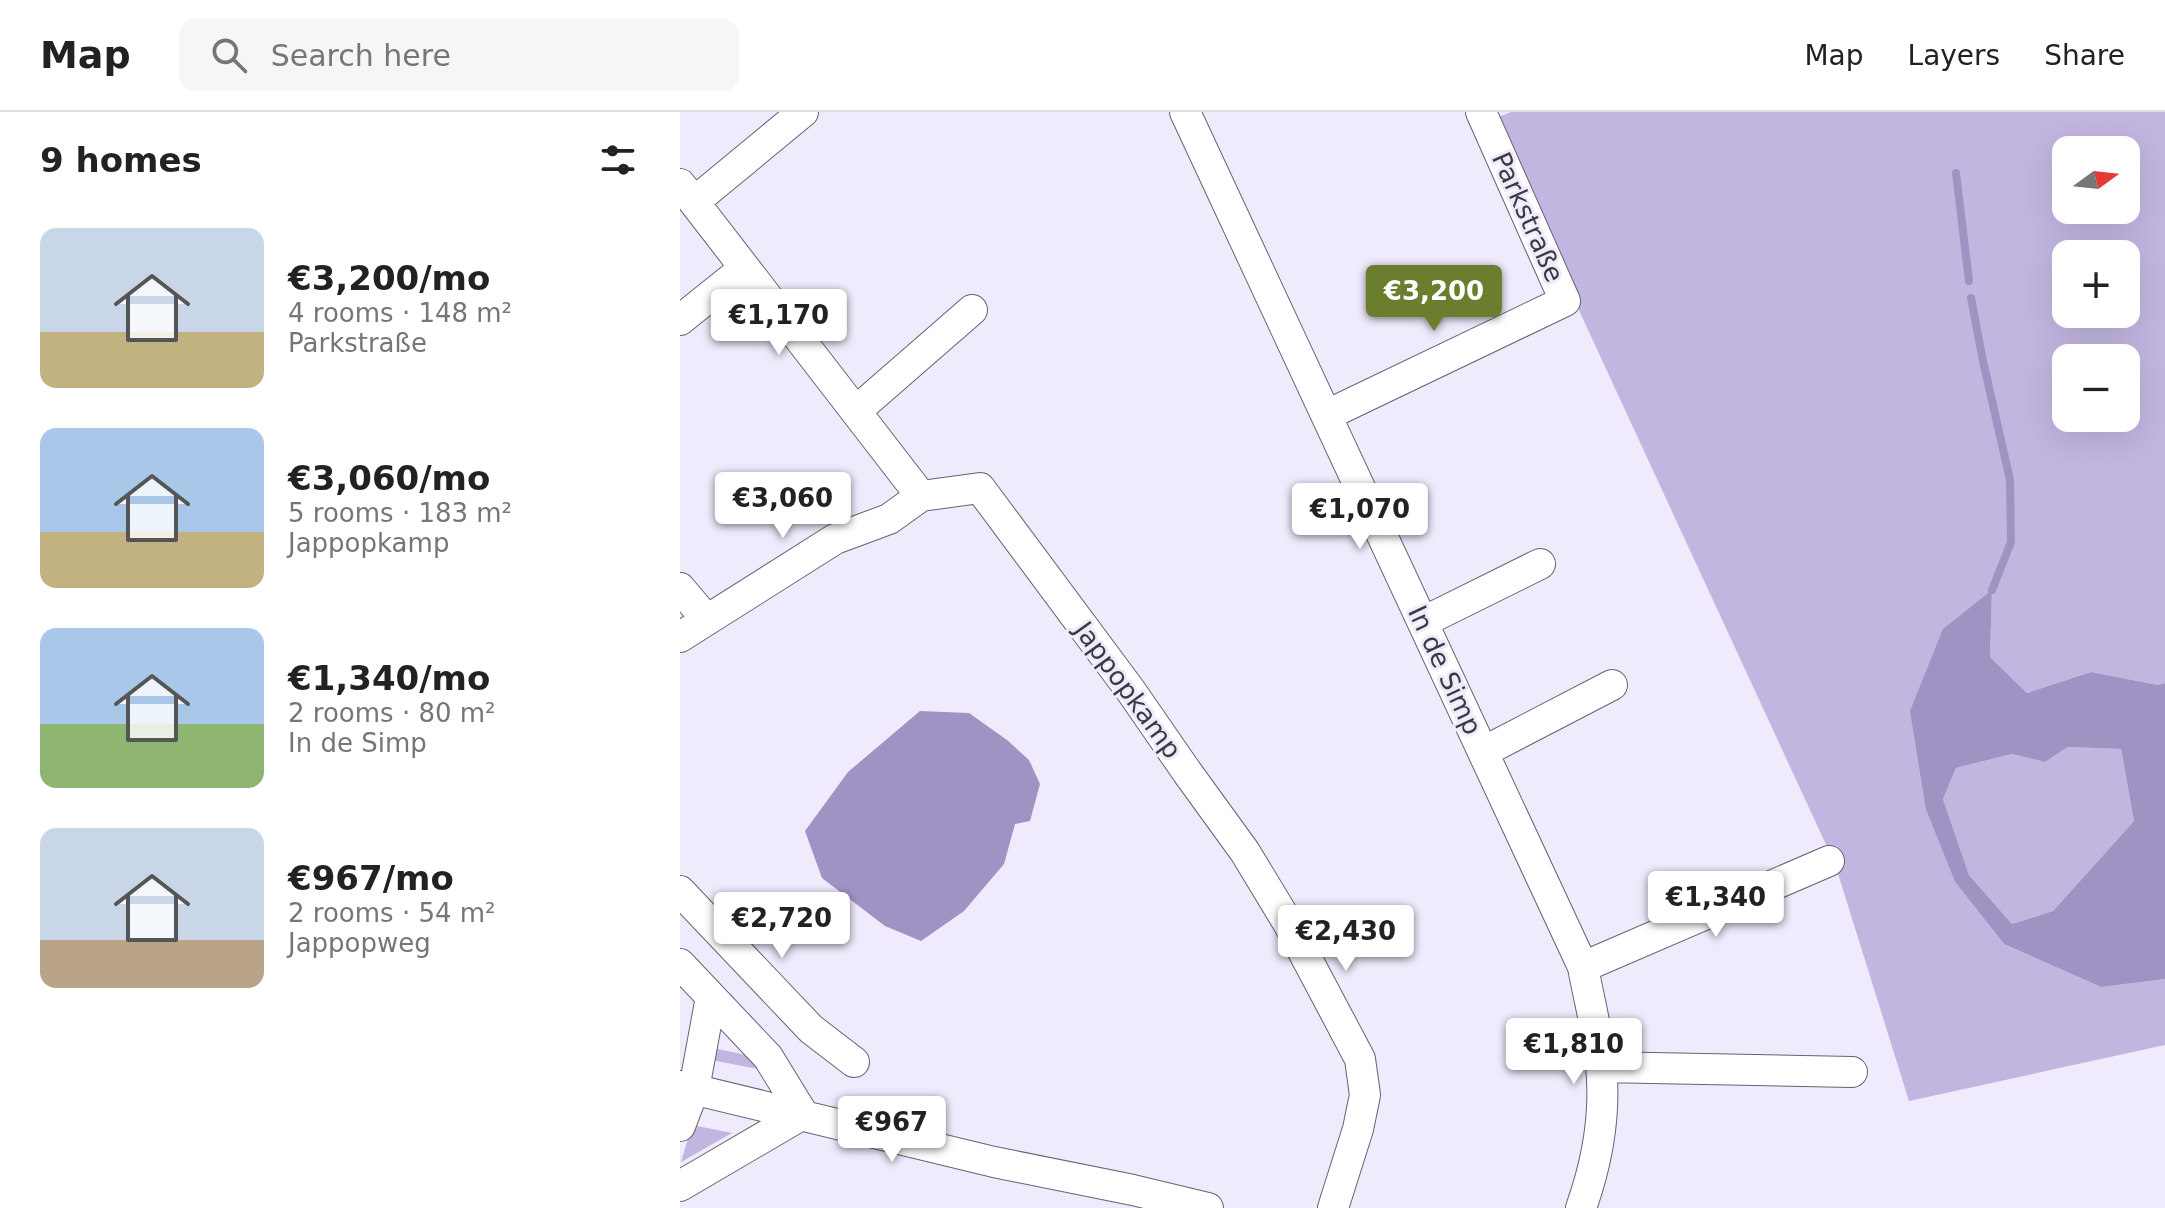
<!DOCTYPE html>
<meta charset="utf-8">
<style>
body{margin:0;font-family:"DejaVu Sans",sans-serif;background:#f6f6f6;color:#222;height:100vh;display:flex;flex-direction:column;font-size:30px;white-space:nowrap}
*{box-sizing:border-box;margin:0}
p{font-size:26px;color:#767676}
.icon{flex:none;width:44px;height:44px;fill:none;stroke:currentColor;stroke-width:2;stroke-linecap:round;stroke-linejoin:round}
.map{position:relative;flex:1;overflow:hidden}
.sheet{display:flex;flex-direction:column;background:#fff;width:680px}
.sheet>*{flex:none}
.needle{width:52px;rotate:75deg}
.controls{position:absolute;left:1372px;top:24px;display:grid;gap:16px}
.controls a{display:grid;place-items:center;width:88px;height:88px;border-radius:16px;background:#fff;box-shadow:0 8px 32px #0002;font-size:40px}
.price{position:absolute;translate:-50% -68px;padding:0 18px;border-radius:8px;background:#fff;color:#222;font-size:26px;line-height:52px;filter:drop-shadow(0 2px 4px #0008)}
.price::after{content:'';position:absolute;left:50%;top:48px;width:24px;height:18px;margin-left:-12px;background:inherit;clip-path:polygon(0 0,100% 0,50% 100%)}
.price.current{background:#6b7e2d;color:#fff}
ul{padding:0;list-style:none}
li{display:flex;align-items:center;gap:24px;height:200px;padding:0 40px}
li span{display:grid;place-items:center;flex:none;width:224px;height:160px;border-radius:16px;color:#555}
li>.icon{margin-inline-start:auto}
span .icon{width:96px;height:96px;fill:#fffc;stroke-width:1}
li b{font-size:34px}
h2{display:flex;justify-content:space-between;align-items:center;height:96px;padding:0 40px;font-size:34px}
header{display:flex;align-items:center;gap:48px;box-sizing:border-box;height:112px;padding:0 40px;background:#fff;border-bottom:2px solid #e0e0e0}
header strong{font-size:38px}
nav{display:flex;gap:44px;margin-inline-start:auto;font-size:28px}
.search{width:560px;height:72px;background:#f6f6f6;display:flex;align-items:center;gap:20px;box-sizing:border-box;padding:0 28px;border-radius:16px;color:#767676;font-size:30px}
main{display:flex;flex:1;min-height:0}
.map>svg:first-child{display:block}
.green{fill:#c2b6e1;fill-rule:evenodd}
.water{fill:#a092c2;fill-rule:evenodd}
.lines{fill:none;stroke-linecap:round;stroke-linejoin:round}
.stream{stroke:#a092c2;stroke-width:8}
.minor-casing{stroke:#676272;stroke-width:32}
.minor{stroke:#fff;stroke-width:30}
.labels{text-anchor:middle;stroke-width:6;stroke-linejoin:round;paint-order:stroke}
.street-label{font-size:26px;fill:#3c3a41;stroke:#efeafc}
</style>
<header>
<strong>Map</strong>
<div class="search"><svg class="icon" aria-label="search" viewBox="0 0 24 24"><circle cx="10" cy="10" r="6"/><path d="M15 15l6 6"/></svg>Search here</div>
<nav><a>Map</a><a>Layers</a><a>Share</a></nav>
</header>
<main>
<section class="sheet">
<h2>9 homes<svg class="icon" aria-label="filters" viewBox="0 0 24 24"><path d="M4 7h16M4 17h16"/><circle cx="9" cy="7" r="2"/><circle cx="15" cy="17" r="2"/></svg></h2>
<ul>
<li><span style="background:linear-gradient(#c9d6e8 65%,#c2b280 0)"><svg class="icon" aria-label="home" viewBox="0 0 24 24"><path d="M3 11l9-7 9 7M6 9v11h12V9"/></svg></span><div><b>€3,200/mo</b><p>4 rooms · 148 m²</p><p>Parkstraße</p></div></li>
<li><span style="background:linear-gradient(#a9c7e8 65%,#c2b280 0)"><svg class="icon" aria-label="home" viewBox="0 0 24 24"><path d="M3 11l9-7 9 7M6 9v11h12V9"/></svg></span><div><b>€3,060/mo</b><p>5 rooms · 183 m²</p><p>Jappopkamp</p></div></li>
<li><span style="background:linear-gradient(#a9c7e8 60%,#8fb573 0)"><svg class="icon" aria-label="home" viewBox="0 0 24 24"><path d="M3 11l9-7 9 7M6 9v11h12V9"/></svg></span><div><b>€1,340/mo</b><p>2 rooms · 80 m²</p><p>In de Simp</p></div></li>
<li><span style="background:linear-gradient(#c9d6e8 70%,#b9a48a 0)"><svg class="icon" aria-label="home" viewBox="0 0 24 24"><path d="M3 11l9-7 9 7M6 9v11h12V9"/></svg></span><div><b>€967/mo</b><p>2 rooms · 54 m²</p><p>Jappopweg</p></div></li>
</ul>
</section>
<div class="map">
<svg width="1485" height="1096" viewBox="0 0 1485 1096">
<rect width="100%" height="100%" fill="#efeafc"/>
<path class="green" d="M 831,0 L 1485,0 L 1485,571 L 1478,573 L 1411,560 L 1347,581 L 1310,545 L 1312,479 L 1246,698 L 1275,770 L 1324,832 L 1421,875 L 1485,867 L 1485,933 L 1229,989 L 1155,752 L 811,8 ZM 1386,38 L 1446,38 L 1446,98 L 1386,98 ZM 1386,142 L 1446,142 L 1446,202 L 1386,202 ZM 1386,246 L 1446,246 L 1446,306 L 1386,306 Z
M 1388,635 L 1441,637 L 1454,709 L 1373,799 L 1332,812 L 1289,763 L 1263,687 L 1276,656 L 1332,642 L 1365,650 Z
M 29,935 L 80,946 L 78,957 L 26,947 Z
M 12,1013 L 52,1021 L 1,1050 Z"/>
<path class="water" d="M 1312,478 L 1310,545 L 1347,581 L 1411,560 L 1478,573 L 1485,571 L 1485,867 L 1421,875 L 1324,832 L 1275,770 L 1246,698 L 1230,599 L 1263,517 ZM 1388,635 L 1441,637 L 1454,709 L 1373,799 L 1332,812 L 1289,763 L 1263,687 L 1276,656 L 1332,642 L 1365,650 Z
M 240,599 L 289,601 L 327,628 L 349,648 L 360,672 L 350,709 L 335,712 L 324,752 L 284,799 L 241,829 L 205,814 L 142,766 L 125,719 L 168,660 Z"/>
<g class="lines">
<path class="stream" d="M 1276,61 L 1289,169
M 1291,186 L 1303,249 L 1330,368 L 1331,430 L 1312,478"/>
<g class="minor-casing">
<path id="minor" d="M 505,0 L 903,855 C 909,888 918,921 921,954 C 926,1002 917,1051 901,1096
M 0,72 L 241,384
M 14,90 L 123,0
M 0,208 L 65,156
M 176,299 L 292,198
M 647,303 L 885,189 L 801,0
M 0,476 L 27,508
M 743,510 L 860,452
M 0,525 L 155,427 L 209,407 L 241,384 L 300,376 L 451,579 L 507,660 L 565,740 L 608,811 L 680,947 L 685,983 L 678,1017 L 653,1096
M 803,640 L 932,573
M 0,779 L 131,917 L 174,950
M 0,852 L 88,945 L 123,1002
M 903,855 L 1149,749
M 921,955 L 1172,960
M 0,974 L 314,1050 L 453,1078 L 528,1096
M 0,1014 L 14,977 L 31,885
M 0,1074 L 123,1002"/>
</g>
<use href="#minor" class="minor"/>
</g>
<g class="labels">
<g class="street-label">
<text transform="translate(848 105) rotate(66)" y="9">Parkstraße</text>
<text transform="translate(765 558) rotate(65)" y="9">In de Simp</text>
<text transform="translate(448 578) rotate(54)" y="9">Jappopkamp</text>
</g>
</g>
</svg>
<div class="controls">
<a><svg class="needle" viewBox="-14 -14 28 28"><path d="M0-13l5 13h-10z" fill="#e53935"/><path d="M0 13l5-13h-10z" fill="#767676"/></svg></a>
<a>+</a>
<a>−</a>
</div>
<b class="price current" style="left:754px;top:221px">€3,200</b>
<b class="price" style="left:99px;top:245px">€1,170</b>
<b class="price" style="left:103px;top:428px">€3,060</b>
<b class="price" style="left:680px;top:439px">€1,070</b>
<b class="price" style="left:1036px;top:827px">€1,340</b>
<b class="price" style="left:102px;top:848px">€2,720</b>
<b class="price" style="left:666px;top:861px">€2,430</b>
<b class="price" style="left:894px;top:974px">€1,810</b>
<b class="price" style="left:212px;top:1052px">€967</b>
</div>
</main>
